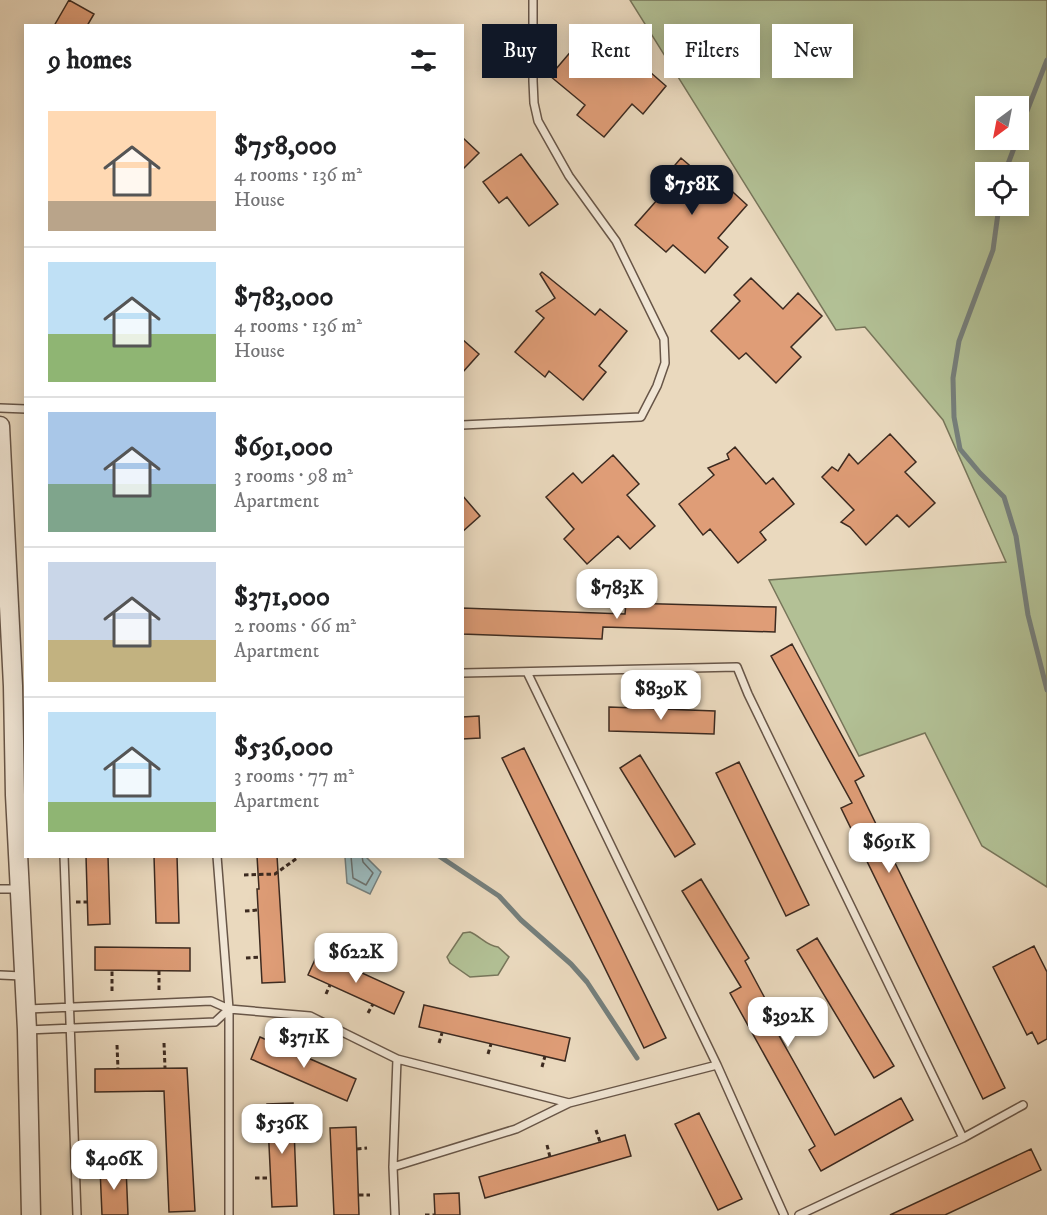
<!DOCTYPE html>
<meta charset="utf-8">
<style>
body{margin:0;font-family:"IM FELL DW Pica",serif;background:#f6f6f6;color:#202124;height:100vh;display:flex;flex-direction:column;font-size:22px;white-space:nowrap}
*{box-sizing:border-box;margin:0}
p{font-size:20px;color:#757577}
.icon{flex:none;width:33px;height:33px;fill:none;stroke:currentColor;stroke-width:2;stroke-linecap:round;stroke-linejoin:round}
.map{position:relative;flex:1;overflow:hidden}
.details{position:absolute;left:24px;top:24px;width:440px;height:834px;display:flex;flex-direction:column;background:#fff;border-radius:0px;box-shadow:0 3px 15px #0003}
.details>*{flex:none}
.guide{position:absolute;left:482px;top:24px;width:476px;height:54px;display:flex;gap:12px}
.needle{width:39px;rotate:212deg}
.buttons{position:absolute;left:975px;top:96px;display:grid;gap:12px}
.buttons a{display:grid;place-items:center;width:54px;height:54px;border-radius:0px;background:#fff;box-shadow:0 3px 15px #0003;font-size:30px}
.price{position:absolute;translate:-50% -51px;padding:0 14px;border-radius:12px;background:#fff;color:#222;font-size:20px;line-height:39px;filter:drop-shadow(0 2px 3px #0008)}
.price::after{content:'';position:absolute;left:50%;top:36px;width:18px;height:14px;margin-left:-9px;background:inherit;clip-path:polygon(0 0,100% 0,50% 100%)}
.price.active{background:#111827;color:#fff}
ul{padding:0;list-style:none}
li{display:flex;align-items:center;gap:18px;height:150px;padding:0 24px}
li+li{border-top:2px solid #e0e0e0}
li span{display:grid;place-items:center;flex:none;width:168px;height:120px;border-radius:0px;color:#555}
li>.icon{margin-inline-start:auto}
span .icon{width:72px;height:72px;fill:#fffc;stroke-width:1}
li b{font-size:26px}
h2{display:flex;justify-content:space-between;align-items:center;height:72px;padding:0 24px;font-size:26px}
.pill{padding:0 21px;border-radius:0px;background:#fff;box-shadow:0 3px 15px #0003;font-size:21px;line-height:54px}
.pill.active{background:#111827;color:#fff}
.map>svg:first-child{display:block}
.green{fill:#b2c095;stroke:#77755a;stroke-width:1.5;fill-rule:evenodd}
.water{fill:#9bb8ba;stroke:#757f7c;stroke-width:1.5}
.lines{fill:none;stroke-linecap:round;stroke-linejoin:round}
.shore{stroke:#6c716d;stroke-width:1.5}
.stream{stroke:#757f7c;stroke-width:5}
.building{fill:#df9d77;stroke:#3c2a20;stroke-width:1.5}
.service-casing{stroke:#685648;stroke-width:10}
.tertiary-casing{stroke:#685648;stroke-width:21}
.path{stroke:#3c2a20;stroke-width:3;stroke-dasharray:4.5 3;stroke-linecap:butt}
.service{stroke:#f1e6d5;stroke-width:7}
.tertiary{stroke:#f1e6d5;stroke-width:18}
</style>
<div class="map">
<svg width="1047" height="1215" viewBox="0 0 1047 1215">
<rect width="100%" height="100%" fill="#ead9be"/>
<filter id="stains"><feTurbulence type="fractalNoise" baseFrequency=".00333" numOctaves="4"/><feColorMatrix values="0 0 0 0 .2 0 0 0 0 .09 0 0 0 0 .02 0 0 0 .5 -.17"/></filter>
<radialGradient id="worn" r=".72"><stop offset=".6" stop-color="#630" stop-opacity="0"/><stop offset="1" stop-color="#630" stop-opacity=".3"/></radialGradient>
<path class="green" d="M 630,0 L 1047,0 L 1047,887 L 982,846 L 925,733 L 859,756 L 769,580 L 1006,562 L 943,420 L 865,327 L 836,330 ZM 1018,106 L 1018,140 L 986,140 L 986,106 ZM 1018,172 L 1018,206 L 986,206 L 986,172 Z
M 470,932 C 480,936 487,946 498,947 L 509,957 L 498,975 L 470,977 L 450,963 L 447,957 L 463,933 Z"/>
<path class="water" d="M 345,857 L 366,857 L 381,872 L 370,894 L 347,883 Z"/>
<g class="lines">
<path class="shore" d="M 351,856 L 353,878 L 366,885 L 373,873 L 363,862 L 362,856"/>
<path class="stream" d="M 1018,134 L 1047,60
M 1005,172 L 1017,140
M 999,206 L 993,250 L 959,341 L 953,378 L 954,417 L 960,449 L 980,473 L 1004,497 L 1016,536 L 1028,615 L 1047,690
M 439,856 L 499,896 L 521,920 L 571,964 L 587,982 L 637,1058"/>
</g>
<path class="building" d="M 69,0 L 94,14 L 87,26 L 54,26 Z
M 612,25 L 641,49 L 634,58 L 666,86 L 643,114 L 632,104 L 604,137 L 577,115 L 585,105 L 550,76 L 573,49 L 584,58 Z
M 462,137 L 479,153 L 462,170 Z
M 521,154 L 558,204 L 529,226 L 507,197 L 499,203 L 483,182 Z
M 681,158 L 716,188 L 722,182 L 747,205 L 718,238 L 728,247 L 705,273 L 673,245 L 666,252 L 635,225 L 665,191 L 658,185 Z
M 542,272 L 595,315 L 600,309 L 627,331 L 599,366 L 606,372 L 583,400 L 549,371 L 545,377 L 515,352 L 544,318 L 536,311 L 555,298 L 540,274 Z
M 751,278 L 783,309 L 798,293 L 822,316 L 791,347 L 801,357 L 776,383 L 746,353 L 739,359 L 711,331 L 740,301 L 734,295 Z
M 462,339 L 479,354 L 462,373 Z
M 890,434 L 916,462 L 905,472 L 935,503 L 909,527 L 897,515 L 866,545 L 850,527 L 841,522 L 854,510 L 822,477 L 832,467 L 838,471 L 849,454 L 858,464 Z
M 735,447 L 766,484 L 773,478 L 794,504 L 760,532 L 766,540 L 738,563 L 710,529 L 703,535 L 679,504 L 714,475 L 708,468 L 729,459 L 727,454 Z
M 613,455 L 639,484 L 627,495 L 655,526 L 630,549 L 618,536 L 587,564 L 564,539 L 574,529 L 546,497 L 573,473 L 582,483 Z
M 462,495 L 480,516 L 462,532 Z
M 626,603 L 776,607 L 775,632 L 603,627 L 602,639 L 462,634 L 462,608 L 625,614 Z
M 792,644 L 864,776 L 855,781 L 1005,1088 L 983,1099 L 841,808 L 852,803 L 771,656 Z
M 609,707 L 715,711 L 714,734 L 609,731 Z
M 479,716 L 480,738 L 462,739 L 462,717 Z
M 524,748 L 666,1038 L 644,1048 L 502,758 Z
M 640,755 L 695,844 L 675,857 L 620,768 Z
M 739,762 L 809,905 L 786,916 L 716,773 Z
M 86,856 L 108,856 L 110,924 L 88,925 Z
M 154,856 L 177,856 L 179,923 L 156,923 Z
M 257,856 L 277,856 L 285,982 L 262,983 L 257,889 L 259,889 Z
M 701,879 L 749,958 L 745,961 L 768,1004 L 763,1007 L 835,1135 L 901,1098 L 913,1120 L 821,1171 L 809,1150 L 815,1146 L 730,993 L 741,987 L 682,891 Z
M 817,938 L 894,1066 L 874,1078 L 797,950 Z
M 1034,946 L 1047,972 L 1047,1039 L 1038,1044 L 1032,1032 L 1027,1035 L 993,967 Z
M 95,947 L 190,948 L 190,971 L 95,970 Z
M 318,953 L 404,992 L 394,1014 L 308,975 Z
M 424,1005 L 570,1038 L 565,1061 L 419,1027 Z
M 260,1037 L 356,1079 L 347,1101 L 251,1059 Z
M 187,1068 L 195,1211 L 169,1212 L 164,1091 L 95,1092 L 95,1069 Z
M 293,1103 L 297,1206 L 272,1207 L 267,1104 Z
M 699,1113 L 742,1199 L 718,1210 L 675,1124 Z
M 356,1127 L 359,1215 L 334,1215 L 330,1128 Z
M 625,1135 L 631,1156 L 485,1198 L 479,1177 Z
M 1031,1149 L 1041,1170 L 945,1215 L 890,1215 Z
M 126,1167 L 128,1215 L 102,1215 L 100,1168 Z
M 459,1193 L 460,1215 L 435,1215 L 434,1194 Z"/>
<g class="lines">
<g class="service-casing">
<path id="service" d="M 0,408 L 26,409
M 462,425 L 641,417 L 657,386 L 665,363 L 664,339 L 616,241 L 569,176 L 538,121 L 534,103 L 533,81 L 533,0
M 527,672 L 717,1065 L 784,1215
M 462,673 L 737,667 L 748,694 L 963,1138
M 64,856 L 77,1215
M 217,856 L 229,1009 L 229,1215
M 0,889 L 18,889
M 0,975 L 22,976
M 28,1009 L 211,1001 L 229,1009 L 310,1016 L 397,1059 L 569,1103 L 717,1065
M 27,1030 L 215,1022 L 229,1009
M 393,1167 L 516,1129 L 569,1103
M 395,1215 L 393,1167 L 397,1059
M 799,1215 L 963,1138 L 1023,1105"/>
</g>
<g class="tertiary-casing">
<path id="tertiary" d="M 0,426 L 13,686 L 15,795 L 27,1030 L 31,1215"/>
</g>
<path class="path" d="M 244,875 L 275,874 L 300,856
M 76,902 L 87,902
M 245,911 L 258,910
M 246,958 L 261,957
M 159,990 L 159,971
M 112,991 L 112,971
M 326,994 L 330,985
M 368,1013 L 373,1004
M 164,1043 L 165,1068
M 439,1043 L 442,1033
M 117,1045 L 118,1069
M 287,1049 L 293,1037
M 488,1054 L 491,1044
M 542,1067 L 545,1056
M 253,1127 L 268,1126
M 596,1130 L 600,1142
M 547,1145 L 550,1157
M 357,1149 L 367,1148
M 255,1178 L 270,1178
M 359,1195 L 370,1195
M 425,1215 L 435,1215"/>
<use href="#service" class="service"/>
<use href="#tertiary" class="tertiary"/>
</g>
<rect width="100%" height="100%" filter="url(#stains)"/>
<rect width="100%" height="100%" fill="url(#worn)"/>
</svg>
<div class="buttons">
<a><svg class="needle" viewBox="-14 -14 28 28"><path d="M0-13l5 13h-10z" fill="#e53935"/><path d="M0 13l5-13h-10z" fill="#757577"/></svg></a>
<a><svg class="icon" aria-label="locate" viewBox="0 0 24 24"><circle cx="12" cy="12" r="6"/><path d="M12 2v4M12 18v4M2 12h4M18 12h4"/></svg></a>
</div>
<b class="price active" style="left:692px;top:216px">$758K</b>
<b class="price" style="left:617px;top:620px">$783K</b>
<b class="price" style="left:661px;top:721px">$839K</b>
<b class="price" style="left:889px;top:874px">$691K</b>
<b class="price" style="left:356px;top:984px">$622K</b>
<b class="price" style="left:788px;top:1048px">$392K</b>
<b class="price" style="left:304px;top:1069px">$371K</b>
<b class="price" style="left:282px;top:1155px">$536K</b>
<b class="price" style="left:114px;top:1191px">$406K</b>
<div class="guide">
<a class="pill active">Buy</a>
<a class="pill">Rent</a>
<a class="pill">Filters</a>
<a class="pill">New</a>
</div>
<section class="details">
<h2>9 homes<svg class="icon" aria-label="filters" viewBox="0 0 24 24"><path d="M4 7h16M4 17h16"/><circle cx="9" cy="7" r="2"/><circle cx="15" cy="17" r="2"/></svg></h2>
<ul>
<li><span style="background:linear-gradient(#ffd9b3 75%,#b9a48a 0)"><svg class="icon" aria-label="home" viewBox="0 0 24 24"><path d="M3 11l9-7 9 7M6 9v11h12V9"/></svg></span><div><b>$758,000</b><p>4 rooms · 136 m²</p><p>House</p></div></li>
<li><span style="background:linear-gradient(#bfe0f5 60%,#8fb573 0)"><svg class="icon" aria-label="home" viewBox="0 0 24 24"><path d="M3 11l9-7 9 7M6 9v11h12V9"/></svg></span><div><b>$783,000</b><p>4 rooms · 136 m²</p><p>House</p></div></li>
<li><span style="background:linear-gradient(#a9c7e8 60%,#7fa58c 0)"><svg class="icon" aria-label="home" viewBox="0 0 24 24"><path d="M3 11l9-7 9 7M6 9v11h12V9"/></svg></span><div><b>$691,000</b><p>3 rooms · 98 m²</p><p>Apartment</p></div></li>
<li><span style="background:linear-gradient(#c9d6e8 65%,#c2b280 0)"><svg class="icon" aria-label="home" viewBox="0 0 24 24"><path d="M3 11l9-7 9 7M6 9v11h12V9"/></svg></span><div><b>$371,000</b><p>2 rooms · 66 m²</p><p>Apartment</p></div></li>
<li><span style="background:linear-gradient(#bfe0f5 75%,#8fb573 0)"><svg class="icon" aria-label="home" viewBox="0 0 24 24"><path d="M3 11l9-7 9 7M6 9v11h12V9"/></svg></span><div><b>$536,000</b><p>3 rooms · 77 m²</p><p>Apartment</p></div></li>
</ul>
</section>
</div>
